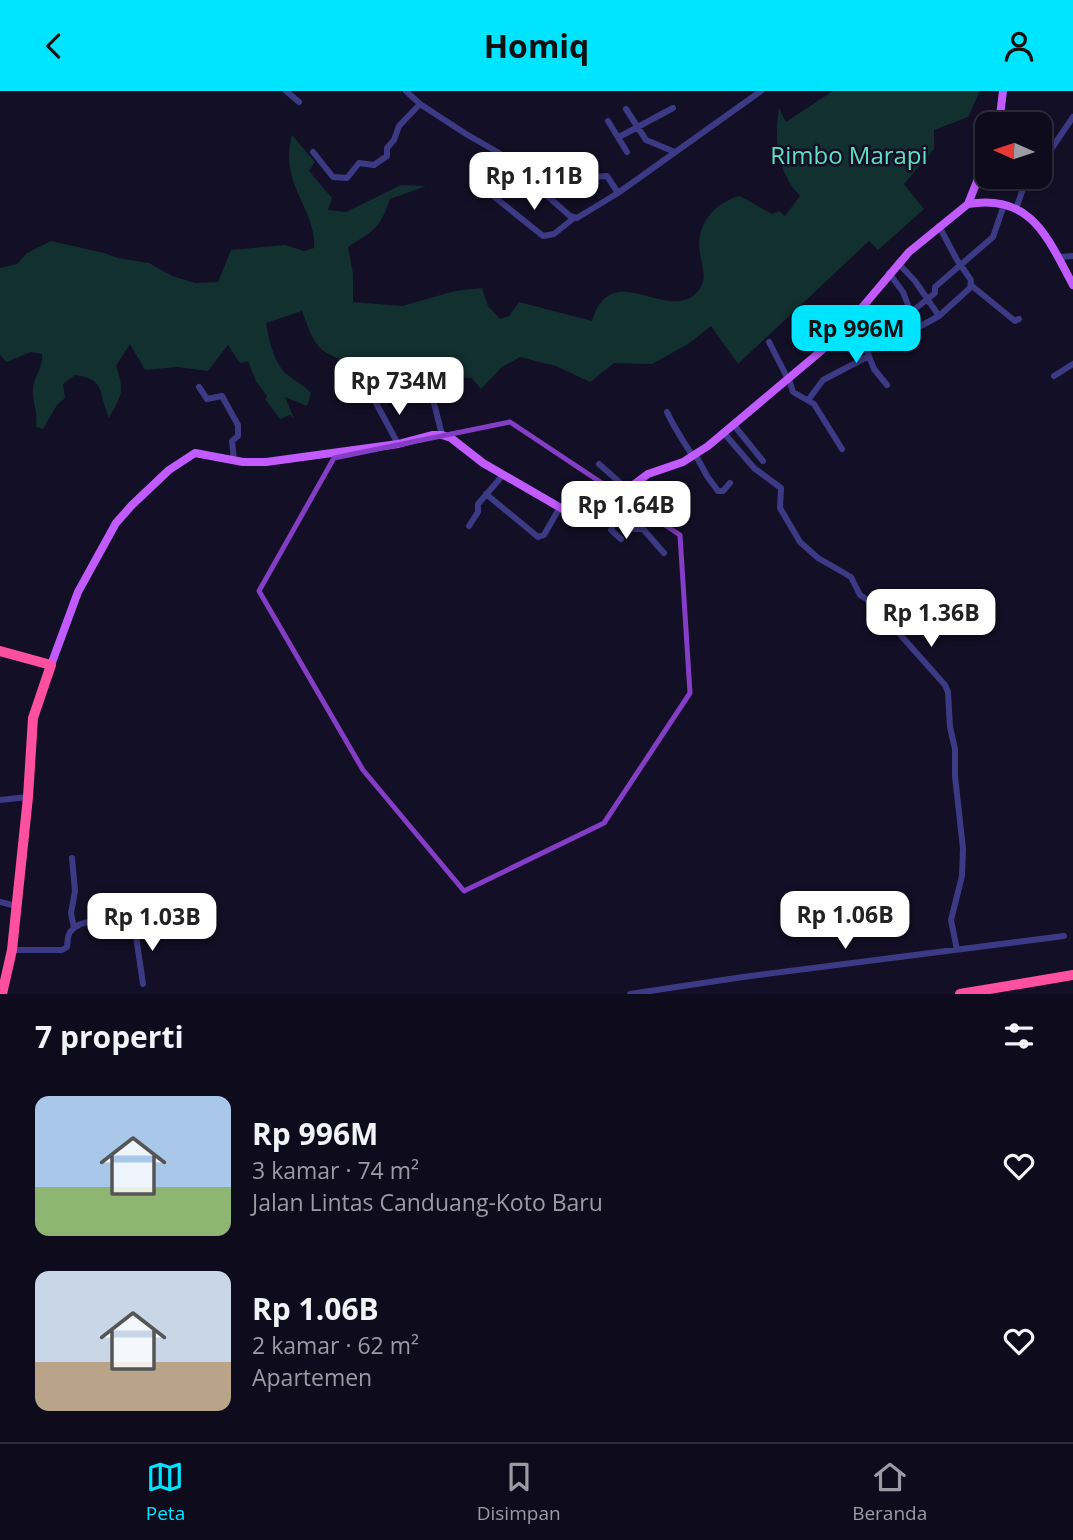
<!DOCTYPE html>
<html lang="id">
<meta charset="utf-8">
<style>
body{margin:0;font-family:"Open Sans",sans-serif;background:#171425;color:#f1f3f6;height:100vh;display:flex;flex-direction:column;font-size:26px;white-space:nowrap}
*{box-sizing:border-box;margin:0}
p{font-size:23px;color:#9b9ba3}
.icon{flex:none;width:38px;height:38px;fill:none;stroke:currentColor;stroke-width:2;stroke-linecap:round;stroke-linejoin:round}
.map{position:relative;height:903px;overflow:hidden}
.sheet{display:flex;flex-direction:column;background:#0e0b1c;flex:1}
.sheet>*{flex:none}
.needle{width:46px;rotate:273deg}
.tools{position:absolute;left:975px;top:21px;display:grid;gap:14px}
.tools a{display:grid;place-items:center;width:77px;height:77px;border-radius:14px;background:#0e0b1c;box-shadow:0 4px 10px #0003,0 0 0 2px #2e2b3b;font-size:35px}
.price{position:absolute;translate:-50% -60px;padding:0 16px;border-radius:14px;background:#fff;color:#222;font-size:23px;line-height:46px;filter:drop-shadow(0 2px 4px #0008)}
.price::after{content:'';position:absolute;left:50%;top:42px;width:21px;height:16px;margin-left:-10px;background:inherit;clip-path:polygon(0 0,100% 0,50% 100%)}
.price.on{background:#00e5ff;color:#111}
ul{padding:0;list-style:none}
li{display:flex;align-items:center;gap:21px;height:175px;padding:0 35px}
li span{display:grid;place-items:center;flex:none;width:196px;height:140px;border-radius:14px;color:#555}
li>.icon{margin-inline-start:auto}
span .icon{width:84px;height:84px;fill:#fffc;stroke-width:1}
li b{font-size:30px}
h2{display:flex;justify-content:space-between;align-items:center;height:84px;padding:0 35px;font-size:30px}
header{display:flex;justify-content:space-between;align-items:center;height:91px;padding:0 35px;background:#00e5ff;color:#111;font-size:32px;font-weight:700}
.menu{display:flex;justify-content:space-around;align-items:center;height:98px;border-top:2px solid #2e2b3b;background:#0e0b1c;font-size:19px;color:#9b9ba3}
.menu a{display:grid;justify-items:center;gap:4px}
.menu .on{color:#00e5ff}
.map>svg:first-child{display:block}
.green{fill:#12302f}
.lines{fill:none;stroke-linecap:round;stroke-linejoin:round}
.minor{stroke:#3d3a85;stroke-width:6}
.major{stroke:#c25bff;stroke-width:8}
.highway{stroke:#ff4fa3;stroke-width:10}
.marked{fill:none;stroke:#843dc5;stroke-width:5;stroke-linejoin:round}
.labels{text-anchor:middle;stroke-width:5;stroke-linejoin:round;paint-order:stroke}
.park-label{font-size:24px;fill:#5fe0c0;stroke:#130f26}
</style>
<header><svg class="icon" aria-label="back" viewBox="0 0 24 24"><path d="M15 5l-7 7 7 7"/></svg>Homiq<svg class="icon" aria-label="person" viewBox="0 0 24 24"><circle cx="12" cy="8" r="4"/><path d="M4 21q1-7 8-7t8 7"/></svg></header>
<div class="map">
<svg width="1073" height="903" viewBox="0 0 1073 903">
<rect width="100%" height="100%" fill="#130f26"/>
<path class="green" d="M 833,0 L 980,0 L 968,26 L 934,39 L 934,58 L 904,93 L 924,118 L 878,159 L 869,150 L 738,273 L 711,235 L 688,253 L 652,273 L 614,272 L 590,291 L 556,275 L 520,266 L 502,276 L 481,298 L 472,287 L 422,285 L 407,273 L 396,284 L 357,284 C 344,264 345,273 327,262 C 312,254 308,234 302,220 L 266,232 C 269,249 273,268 284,281 C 290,287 303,293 311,302 L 307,315 L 285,306 L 294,327 L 290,324 L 280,328 L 265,308 L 267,305 L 256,290 L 248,270 L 240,272 L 228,254 L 208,280 L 177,276 L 145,279 L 130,253 L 116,275 C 125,301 122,303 109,327 C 98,303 107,288 75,284 L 63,293 L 65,307 L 57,314 L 43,338 L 36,336 C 38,320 33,314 33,301 C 32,287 44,277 42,263 L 31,261 L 6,271 L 0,263 L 0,177 L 17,173 L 27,162 L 51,150 L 104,162 L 118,167 L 149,172 L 172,185 L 195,192 L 218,191 L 231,159 L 285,154 L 304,160 L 314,157 C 317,118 278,93 292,44 L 315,71 L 309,80 L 332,107 L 328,119 L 346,121 L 401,94 L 426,95 L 390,108 C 380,138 374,139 348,156 L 353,183 L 353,211 L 402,215 L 455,200 L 482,197 L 488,215 L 500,228 L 509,225 L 519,211 L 592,230 C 611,168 661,227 693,205 C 712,191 700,173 699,155 C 699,130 716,111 740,105 L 772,123 L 779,120 L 785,125 L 800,105 C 777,80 774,50 779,17 L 786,31 Z"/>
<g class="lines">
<path class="minor" d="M 286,0 L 299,11
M 406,0 L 420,13 L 466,43 L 499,62 L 570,125 L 577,127 L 618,102 L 761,0
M 626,18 L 646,49 L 675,61
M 608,30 L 627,61
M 619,46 L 673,17
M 313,61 L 333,86 L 347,87 L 359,72 L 374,74 L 387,65 L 387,57 L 394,49 L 399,35 L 420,13
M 579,71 L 591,86 L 607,85 L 618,102
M 1040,75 L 1073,26
M 529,89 L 493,101 L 492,104 L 543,145 L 554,143 L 574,127
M 1016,118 L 1027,86
M 1058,166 L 1073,165
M 898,172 L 915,190 L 939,225
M 889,182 L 903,201 L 917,237 L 939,225 L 970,197 L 971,189 L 957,169 L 939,135
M 972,195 L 1015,230 L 1019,228
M 910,222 L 935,202 L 935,196 L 993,146 L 1004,114
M 841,240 L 867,260 L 874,278 L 887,294
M 769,251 L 788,288
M 1054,285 L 1073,273
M 789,288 L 793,301 L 814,313 L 842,358
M 199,296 L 207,308 L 222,305 L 238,334 L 238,345 L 232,350 L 234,369
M 809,308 L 823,289 L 867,266
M 376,312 L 398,353
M 434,312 L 442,344
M 667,321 C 674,337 683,349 692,364
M 733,333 L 763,370
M 723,341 L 754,377 L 781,397 L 780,417 L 800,451 L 818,467 L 851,486 L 860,504 L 871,511 L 945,594 L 948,601 L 950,636 L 955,658 L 955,685 L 963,758 L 962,785 L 951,829 L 957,859
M 695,363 L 707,385 L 718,400 L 723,400 L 730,392
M 599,373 L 627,398
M 486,403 L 538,446 L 544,444 L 560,416
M 611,413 L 634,438 L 643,438 L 664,462
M 601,418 L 613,434 L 611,439 L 621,448
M 469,435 L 478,421 L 478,413 L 503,384
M 0,709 L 28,706
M 72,767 L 75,800 L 71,822 L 74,837
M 0,811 L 16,815
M 12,859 L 62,859 L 67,856 C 68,850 67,844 71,840 C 80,829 107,826 118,835 C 121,838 122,841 125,844 L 136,845 L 143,893
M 630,903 L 743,886 L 1064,845"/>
<path class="major" d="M 999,33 L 1003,0
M 968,113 C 1032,102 1048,148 1073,194
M 51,574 L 78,501 L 116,432 L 132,414 L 169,379 L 195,362 L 243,371 L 266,371 L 398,353 L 432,344 L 442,344 L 451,347 L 483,372 L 566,420 L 583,425 L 601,418 L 648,383 L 683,371 L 708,355 L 821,260 L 854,226 L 909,161 L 968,113 L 987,65"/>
<path class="highway" d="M 0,560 L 51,574 L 33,627 L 28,706 L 12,859 L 2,903
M 960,903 L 1073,884"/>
</g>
<path class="marked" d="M 510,331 L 680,444 L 690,602 L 604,732 L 464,800 L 363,679 L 259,500 L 334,367 Z"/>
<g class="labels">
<g class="park-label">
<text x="849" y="73">Rimbo Marapi</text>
</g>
</g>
</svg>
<div class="tools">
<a><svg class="needle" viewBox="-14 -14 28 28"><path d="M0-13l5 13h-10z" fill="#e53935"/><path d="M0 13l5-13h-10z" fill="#9b9ba3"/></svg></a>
</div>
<b class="price" style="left:534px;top:121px">Rp 1.11B</b>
<b class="price on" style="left:856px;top:274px">Rp 996M</b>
<b class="price" style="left:399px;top:326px">Rp 734M</b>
<b class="price" style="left:626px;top:450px">Rp 1.64B</b>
<b class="price" style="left:931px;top:558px">Rp 1.36B</b>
<b class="price" style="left:845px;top:860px">Rp 1.06B</b>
<b class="price" style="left:152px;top:862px">Rp 1.03B</b>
</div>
<section class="sheet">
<h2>7 properti<svg class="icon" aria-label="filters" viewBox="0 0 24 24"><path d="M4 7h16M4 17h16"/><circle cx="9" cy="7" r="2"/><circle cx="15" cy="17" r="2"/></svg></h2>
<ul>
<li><span style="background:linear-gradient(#a9c7e8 65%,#8fb573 0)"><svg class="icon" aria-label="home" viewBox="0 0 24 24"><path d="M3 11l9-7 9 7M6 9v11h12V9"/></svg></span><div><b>Rp 996M</b><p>3 kamar · 74 m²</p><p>Jalan Lintas Canduang-Koto Baru</p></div><svg class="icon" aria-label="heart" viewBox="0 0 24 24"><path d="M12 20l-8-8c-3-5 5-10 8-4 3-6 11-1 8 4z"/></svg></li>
<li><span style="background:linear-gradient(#c9d6e8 65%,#b9a48a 0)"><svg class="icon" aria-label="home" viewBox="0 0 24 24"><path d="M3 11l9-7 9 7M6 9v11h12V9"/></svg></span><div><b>Rp 1.06B</b><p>2 kamar · 62 m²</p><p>Apartemen</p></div><svg class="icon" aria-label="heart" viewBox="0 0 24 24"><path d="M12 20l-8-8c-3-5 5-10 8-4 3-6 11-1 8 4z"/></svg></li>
</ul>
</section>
<nav class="menu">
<a class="on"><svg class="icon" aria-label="map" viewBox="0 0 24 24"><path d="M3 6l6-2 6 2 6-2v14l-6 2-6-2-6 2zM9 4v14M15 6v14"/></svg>Peta</a>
<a><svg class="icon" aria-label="saved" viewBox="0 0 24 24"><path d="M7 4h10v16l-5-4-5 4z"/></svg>Disimpan</a>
<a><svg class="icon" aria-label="home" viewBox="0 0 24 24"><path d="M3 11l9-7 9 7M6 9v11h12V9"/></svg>Beranda</a>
</nav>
